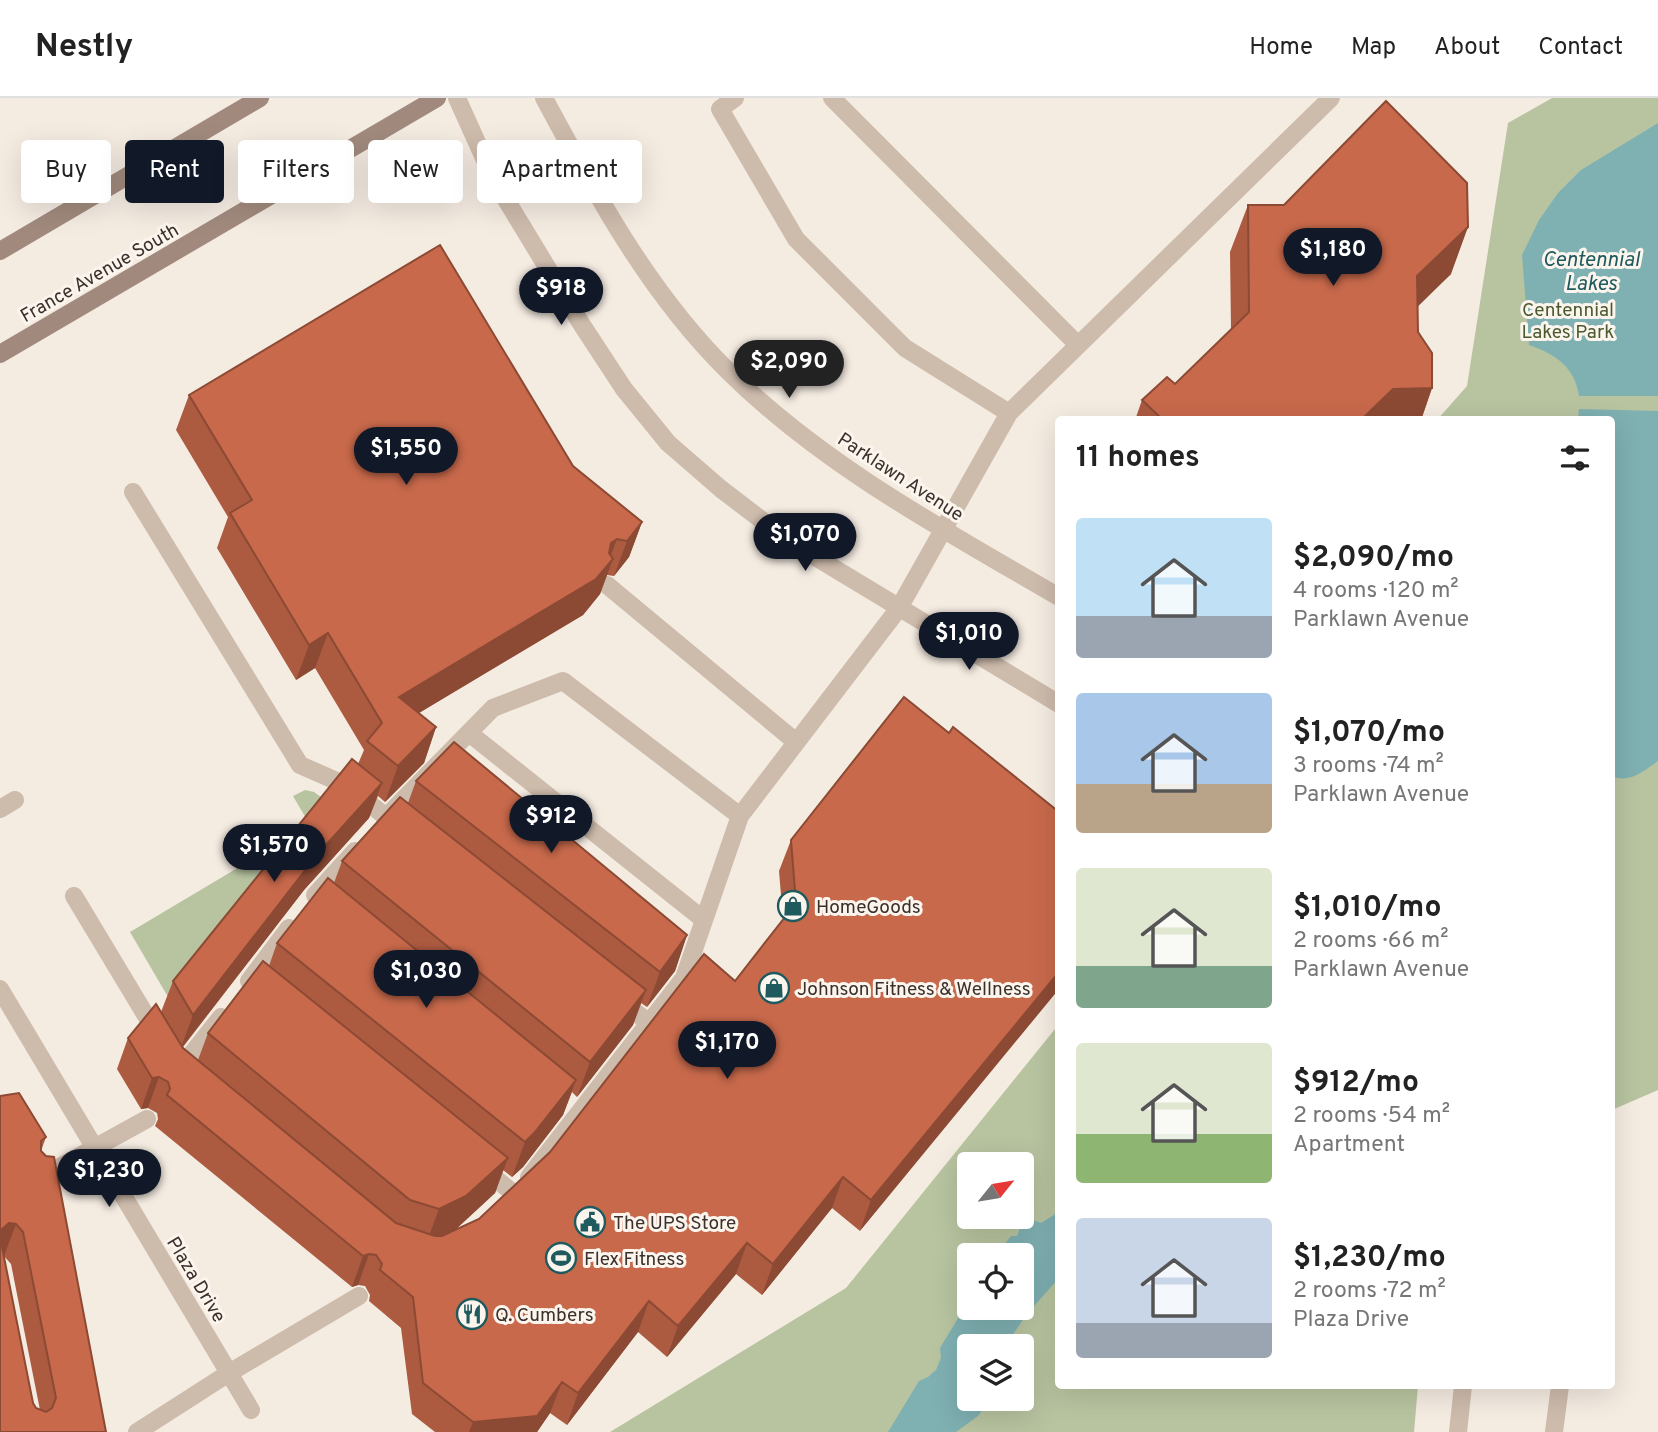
<!DOCTYPE html>
<meta charset="utf-8">
<style>
body{margin:0;font-family:Overpass,sans-serif;background:#f6f6f6;color:#222;height:100vh;display:flex;flex-direction:column;font-size:26px;white-space:nowrap}
*{box-sizing:border-box;margin:0}
p{font-size:23px;color:#767676}
.icon{flex:none;width:38px;height:38px;fill:none;stroke:currentColor;stroke-width:2;stroke-linecap:round;stroke-linejoin:round}
.map{position:relative;flex:1;overflow:hidden}
.details{position:absolute;left:1055px;top:318px;width:560px;height:973px;display:flex;flex-direction:column;background:#fff;border-radius:7px;box-shadow:0 7px 28px #0002}
.details>*{flex:none}
.banner{position:absolute;left:21px;top:42px;width:665px;height:63px;display:flex;gap:14px}
.needle{width:46px;rotate:60deg}
.controls{position:absolute;left:957px;top:1054px;display:grid;gap:14px}
.controls a{display:grid;place-items:center;width:77px;height:77px;border-radius:7px;background:#fff;box-shadow:0 7px 28px #0002;font-size:35px}
.price{position:absolute;translate:-50% -60px;padding:0 16px;border-radius:24px;background:#111827;color:#fff;font-size:23px;line-height:46px;filter:drop-shadow(0 2px 4px #0008)}
.price::after{content:'';position:absolute;left:50%;top:42px;width:21px;height:16px;margin-left:-10px;background:inherit;clip-path:polygon(0 0,100% 0,50% 100%)}
.price.active{background:#222;color:#fff}
ul{padding:0;list-style:none}
li{display:flex;align-items:center;gap:21px;height:175px;padding:0 21px}
li span{display:grid;place-items:center;flex:none;width:196px;height:140px;border-radius:7px;color:#555}
li>.icon{margin-inline-start:auto}
span .icon{width:84px;height:84px;fill:#fffc;stroke-width:1}
li b{font-size:30px}
h2{display:flex;justify-content:space-between;align-items:center;height:84px;padding:0 21px;font-size:30px}
.pill{padding:0 24px;border-radius:7px;background:#fff;box-shadow:0 7px 28px #0002;font-size:24px;line-height:63px}
.pill.active{background:#111827;color:#fff}
header{display:flex;align-items:center;gap:42px;box-sizing:border-box;height:98px;padding:0 35px;background:#fff;border-bottom:2px solid #e0e0e0}
header strong{font-size:33px}
nav{display:flex;gap:38px;margin-inline-start:auto;font-size:24px}
.map>svg:first-child{display:block}
.green{fill:#b8c4a0;fill-rule:evenodd}
.water{fill:#7fb0b2}
.lines{fill:none;stroke-linecap:round;stroke-linejoin:round}
.service{stroke:#cdbbac;stroke-width:18}
.minor{stroke:#cdbbac;stroke-width:18}
.tertiary{stroke:#cdbbac;stroke-width:18}
.secondary{stroke:#a18a7d;stroke-width:18}
.wall{fill:#ac5a40;fill-rule:evenodd}
.shaded-wall{fill:#8c4a34}
.building{fill:#c8694b;stroke:#8c4a34;stroke-width:2;fill-rule:evenodd}
.labels{text-anchor:middle;stroke-width:6;stroke-linejoin:round;paint-order:stroke}
.street-label{font-size:19px;fill:#3b302b;stroke:#fbf5ee}
.park-label{font-size:19px;fill:#4a5a2e;stroke:#fbf5ee}
.poi-label{font-size:19px;fill:#3b302b;stroke:#fbf5ee;text-anchor:start}
.water-label{font-size:21px;font-style:italic;fill:#1f5a5e;stroke:#fbf5ee}
</style>
<header>
<strong>Nestly</strong>
<nav><a>Home</a><a>Map</a><a>About</a><a>Contact</a></nav>
</header>
<div class="map">
<svg width="1658" height="1334" viewBox="0 0 1658 1334">
<rect width="100%" height="100%" fill="#f4ebe1"/>
<path class="green" d="M 1552,0 L 1658,0 L 1658,992 L 1612,1012 L 1612,322 L 1437,322 L 1467,288 L 1508,25 Z
M 305,692 L 314,694 L 331,706 L 171,904 L 130,834 L 310,727 L 293,698 Z
M 1059,926 L 1059,1288 L 1418,1288 L 1414,1334 L 610,1334 L 846,1190 ZM 970,1066 L 1022,1066 L 1022,1118 L 970,1118 ZM 970,1157 L 1022,1157 L 1022,1209 L 970,1209 ZM 970,1248 L 1022,1248 L 1022,1300 L 970,1300 Z"/>
<path class="water" d="M 1658,25 L 1658,298 L 1579,298 C 1575,269 1555,256 1529,247 L 1522,157 L 1539,122 L 1558,95 L 1581,72 Z
M 1579,311 L 1658,313 L 1658,663 C 1644,673 1629,686 1612,678 L 1612,322 L 1578,322 Z
M 1059,1110 L 1059,1180 L 1027,1216 L 1005,1248 L 970,1248 L 970,1300 L 991,1300 L 978,1318 L 956,1334 L 888,1334 L 919,1283 L 928,1279 L 936,1272 L 941,1260 L 940,1250 L 969,1202 L 970,1209 L 1022,1209 L 1022,1157 L 1005,1157 L 1004,1147 L 1011,1138 L 1017,1138 L 1022,1124 L 1033,1122 L 1041,1125 L 1054,1117 Z"/>
<g class="lines">
<path class="service" d="M 735,0 L 720,11 L 796,141 L 905,250 L 1009,315
M 832,0 L 1078,247
M 133,394 L 300,667 L 348,688 L 386,719 L 493,610 L 563,583 L 740,718 L 899,510 L 1009,315 L 1331,0
M 607,487 L 796,644
M 469,635 L 704,822
M 0,711 L 15,702
M 315,797 L 355,753
M 74,798 L 157,936
M 249,883 L 289,830
M 620,902 L 649,925
M 181,973 L 179,972 L 221,919
M 481,1069 L 512,1094
M 529,1079 L 684,880 L 740,718
M 40,1080 L 147,1021
M 137,1334 L 229,1275 L 359,1198"/>
<path class="minor" d="M 0,891 L 251,1312"/>
<path class="tertiary" d="M 457,0 L 493,80 L 582,227 L 624,291 L 668,345 L 721,391 L 789,443 L 1059,606
M 544,0 C 595,95 649,195 727,272 C 821,366 944,432 1059,499
M 1458,1334 L 1463,1288
M 1554,1334 L 1560,1288"/>
<path class="secondary" d="M 0,153 L 260,0
M 0,256 L 437,0"/>
</g>
<path class="wall" d="M 1248,107 L 1451,176 L 1417,208 L 1418,234 L 1432,290 L 1421,322 L 1135,322 L 1142,302 L 1175,286 L 1231,231 L 1230,154 Z
M 189,297 L 573,368 L 642,424 L 629,459 L 614,478 L 607,477 L 600,496 L 583,517 L 419,615 L 436,629 L 424,665 L 385,704 L 378,698 L 369,720 L 304,792 L 183,949 L 198,962 L 208,935 L 269,868 L 277,845 L 334,785 L 342,763 L 408,705 L 416,683 L 687,837 L 675,873 L 647,909 L 641,905 L 633,927 L 577,999 L 572,994 L 563,1017 L 523,1069 L 512,1079 L 503,1072 L 495,1095 L 456,1131 L 479,1121 L 735,883 L 783,821 L 779,773 L 791,742 L 949,635 L 1059,714 L 860,1133 L 832,1110 L 762,1197 L 736,1176 L 667,1259 L 638,1234 L 567,1327 L 550,1315 L 537,1334 L 435,1334 L 412,1316 L 401,1230 L 369,1203 L 370,1197 L 365,1188 L 358,1187 L 352,1189 L 155,1028 L 158,1021 L 157,1015 L 148,1010 L 141,1011 L 117,971 L 128,940 L 161,914 L 173,883 L 358,666 L 364,652 L 315,570 L 296,582 L 217,450 L 228,419 L 176,332 Z
M 0,998 L 46,1039 L 41,1053 L 106,1334 L 0,1334 ZM 4,1158 L 11,1166 L 40,1312 L 36,1310 L 33,1305 Z"/>
<path class="shaded-wall" d="M 1468,129 L 1451,176 L 1400,226 L 1417,178 Z
M 1432,290 L 1421,322 L 1361,322 L 1393,291 Z
M 642,424 L 629,459 L 614,478 L 627,443 Z
M 617,441 L 607,468 L 613,461 L 600,496 L 583,517 L 387,634 L 399,599 Z
M 328,535 L 315,570 L 296,582 L 309,547 Z
M 436,629 L 424,665 L 385,704 L 398,668 Z
M 382,685 L 369,720 L 304,792 L 180,952 L 193,917 L 317,757 Z
M 687,837 L 675,873 L 647,909 L 660,874 Z
M 1059,874 L 1059,891 L 860,1133 L 871,1102 Z
M 646,892 L 633,927 L 577,999 L 590,964 Z
M 159,979 L 148,1010 L 141,1011 L 152,980 Z
M 576,982 L 563,1017 L 523,1069 L 512,1079 L 525,1044 Z
M 508,1060 L 495,1095 L 454,1133 L 426,1146 L 439,1111 Z
M 843,1079 L 832,1110 L 762,1197 L 773,1166 Z
M 9,1125 L 16,1126 L 4,1158 L 0,1157 L 1,1132 Z
M 747,1145 L 736,1176 L 667,1259 L 678,1228 Z
M 369,1156 L 358,1187 L 352,1189 L 363,1158 Z
M 649,1203 L 638,1234 L 567,1327 L 578,1295 Z
M 562,1284 L 550,1315 L 537,1334 L 469,1334 L 473,1324 Z"/>
<path class="building" d="M 1386,3 L 1467,85 L 1468,129 L 1417,178 L 1418,234 L 1432,255 L 1432,290 L 1393,291 L 1361,322 L 1163,322 L 1142,302 L 1167,279 L 1175,286 L 1249,214 L 1248,107 L 1284,107 Z
M 440,147 L 573,368 L 642,424 L 627,443 L 617,441 L 611,445 L 609,455 L 613,461 L 596,481 L 399,599 L 436,629 L 398,668 L 367,643 L 382,625 L 328,535 L 309,547 L 230,415 L 252,402 L 189,297 Z
M 904,599 L 949,635 L 953,629 L 1059,714 L 1059,874 L 871,1102 L 843,1079 L 773,1166 L 747,1145 L 678,1228 L 649,1203 L 578,1295 L 562,1284 L 537,1318 L 473,1324 L 423,1285 L 413,1199 L 380,1172 L 382,1166 L 376,1157 L 369,1156 L 363,1158 L 167,997 L 170,991 L 168,984 L 159,979 L 152,980 L 128,940 L 156,906 L 183,950 L 396,1125 L 435,1138 L 442,1138 L 479,1121 L 550,1054 L 704,856 L 735,883 L 796,805 L 791,742 Z
M 454,644 L 687,837 L 660,874 L 416,683 Z
M 352,661 L 382,685 L 317,757 L 193,917 L 173,883 Z
M 400,699 L 646,892 L 590,964 L 342,763 Z
M 328,780 L 576,982 L 535,1034 L 525,1044 L 277,845 Z
M 263,863 L 508,1060 L 466,1098 L 439,1111 L 410,1102 L 208,935 Z
M 19,995 L 46,1039 L 41,1043 L 41,1053 L 46,1058 L 54,1059 L 106,1334 L 0,1334 L 0,998 ZM 9,1125 L 16,1126 L 23,1134 L 56,1300 L 52,1310 L 46,1314 L 36,1310 L 33,1305 L 0,1139 L 1,1132 Z"/>
<defs>
<g id="shop-ring" transform="scale(1.575)"><circle r="9.5" fill="#fbf5ee" stroke="#1f5a5e" stroke-width="1.5"/><path d="M-5-2.5h2.3a2.7 3.5 0 0 1 5.4 0H5L5.5 6h-11ZM-1.5-2.5h3a1.5 2.3 0 0 0-3 0Z" fill="#1f5a5e"/></g>
<g id="civic-ring" transform="scale(1.575)"><circle r="9.5" fill="#fbf5ee" stroke="#1f5a5e" stroke-width="1.5"/><path d="M-.6-6.5H3V-4.5H.6V-3L4-1V1h2V6H-6V1h2V-1L-.6-3ZM-1.2 2.5V6h2.4V2.5Z" fill="#1f5a5e"/></g>
<g id="stadium-ring" transform="scale(1.575)"><circle r="9.5" fill="#fbf5ee" stroke="#1f5a5e" stroke-width="1.5"/><path d="M0-5a6.5 5 0 1 0 0 10a6.5 5 0 1 0 0-10ZM-3.5-1.8h7v3.6h-7Z" fill="#1f5a5e"/></g>
<g id="restaurant-ring" transform="scale(1.575)"><circle r="9.5" fill="#fbf5ee" stroke="#1f5a5e" stroke-width="1.5"/><path d="M-5-6h1v4h1v-4h1v4h1v-4h1v5L-1.5 .5V6h-2V.5L-5-1ZM5-6V6H3V1.5H1.5Q1.5-4 5-6Z" fill="#1f5a5e"/></g>
</defs>
<g fill-rule="evenodd">
<use href="#shop-ring" x="793" y="808"/>
<use href="#shop-ring" x="774" y="890"/>
<use href="#civic-ring" x="590" y="1124"/>
<use href="#stadium-ring" x="561" y="1160"/>
<use href="#restaurant-ring" x="472" y="1216"/>
</g>
<g class="labels">
<g class="street-label">
<text transform="translate(99 174) rotate(-30)" y="7">France Avenue South</text>
<text transform="translate(901 378) rotate(33)" y="7">Parklawn Avenue</text>
<text transform="translate(197 1181) rotate(59)" y="7">Plaza Drive</text>
</g>
<g class="park-label">
<text x="1568" y="218">Centennial<tspan x="1568" dy="22">Lakes Park</tspan></text>
</g>
<g class="poi-label">
<text x="816" y="815">HomeGoods</text>
<text x="797" y="897">Johnson Fitness &amp; Wellness</text>
<text x="613" y="1131">The UPS Store</text>
<text x="584" y="1167">Flex Fitness</text>
<text x="495" y="1223">Q. Cumbers</text>
</g>
<g class="water-label">
<text x="1591" y="168">Centennial<tspan x="1591" dy="24">Lakes</tspan></text>
</g>
</g>
</svg>
<div class="controls">
<a><svg class="needle" viewBox="-14 -14 28 28"><path d="M0-13l5 13h-10z" fill="#e53935"/><path d="M0 13l5-13h-10z" fill="#767676"/></svg></a>
<a><svg class="icon" aria-label="locate" viewBox="0 0 24 24"><circle cx="12" cy="12" r="6"/><path d="M12 2v4M12 18v4M2 12h4M18 12h4"/></svg></a>
<a><svg class="icon" aria-label="layers" viewBox="0 0 24 24"><path d="M12 4l9 5-9 5-9-5zM3 14l9 5 9-5"/></svg></a>
</div>
<b class="price" style="left:1333px;top:190px">$1,180</b>
<b class="price" style="left:561px;top:229px">$918</b>
<b class="price active" style="left:789px;top:302px">$2,090</b>
<b class="price" style="left:406px;top:389px">$1,550</b>
<b class="price" style="left:805px;top:475px">$1,070</b>
<b class="price" style="left:969px;top:574px">$1,010</b>
<b class="price" style="left:551px;top:757px">$912</b>
<b class="price" style="left:274px;top:786px">$1,570</b>
<b class="price" style="left:426px;top:912px">$1,030</b>
<b class="price" style="left:727px;top:983px">$1,170</b>
<b class="price" style="left:109px;top:1111px">$1,230</b>
<div class="banner">
<a class="pill">Buy</a>
<a class="pill active">Rent</a>
<a class="pill">Filters</a>
<a class="pill">New</a>
<a class="pill">Apartment</a>
</div>
<section class="details">
<h2>11 homes<svg class="icon" aria-label="filters" viewBox="0 0 24 24"><path d="M4 7h16M4 17h16"/><circle cx="9" cy="7" r="2"/><circle cx="15" cy="17" r="2"/></svg></h2>
<ul>
<li><span style="background:linear-gradient(#bfe0f5 70%,#9aa5b1 0)"><svg class="icon" aria-label="home" viewBox="0 0 24 24"><path d="M3 11l9-7 9 7M6 9v11h12V9"/></svg></span><div><b>$2,090/mo</b><p>4 rooms · 120 m²</p><p>Parklawn Avenue</p></div></li>
<li><span style="background:linear-gradient(#a9c7e8 65%,#b9a48a 0)"><svg class="icon" aria-label="home" viewBox="0 0 24 24"><path d="M3 11l9-7 9 7M6 9v11h12V9"/></svg></span><div><b>$1,070/mo</b><p>3 rooms · 74 m²</p><p>Parklawn Avenue</p></div></li>
<li><span style="background:linear-gradient(#dfe7d0 70%,#7fa58c 0)"><svg class="icon" aria-label="home" viewBox="0 0 24 24"><path d="M3 11l9-7 9 7M6 9v11h12V9"/></svg></span><div><b>$1,010/mo</b><p>2 rooms · 66 m²</p><p>Parklawn Avenue</p></div></li>
<li><span style="background:linear-gradient(#dfe7d0 65%,#8fb573 0)"><svg class="icon" aria-label="home" viewBox="0 0 24 24"><path d="M3 11l9-7 9 7M6 9v11h12V9"/></svg></span><div><b>$912/mo</b><p>2 rooms · 54 m²</p><p>Apartment</p></div></li>
<li><span style="background:linear-gradient(#c9d6e8 75%,#9aa5b1 0)"><svg class="icon" aria-label="home" viewBox="0 0 24 24"><path d="M3 11l9-7 9 7M6 9v11h12V9"/></svg></span><div><b>$1,230/mo</b><p>2 rooms · 72 m²</p><p>Plaza Drive</p></div></li>
</ul>
</section>
</div>
